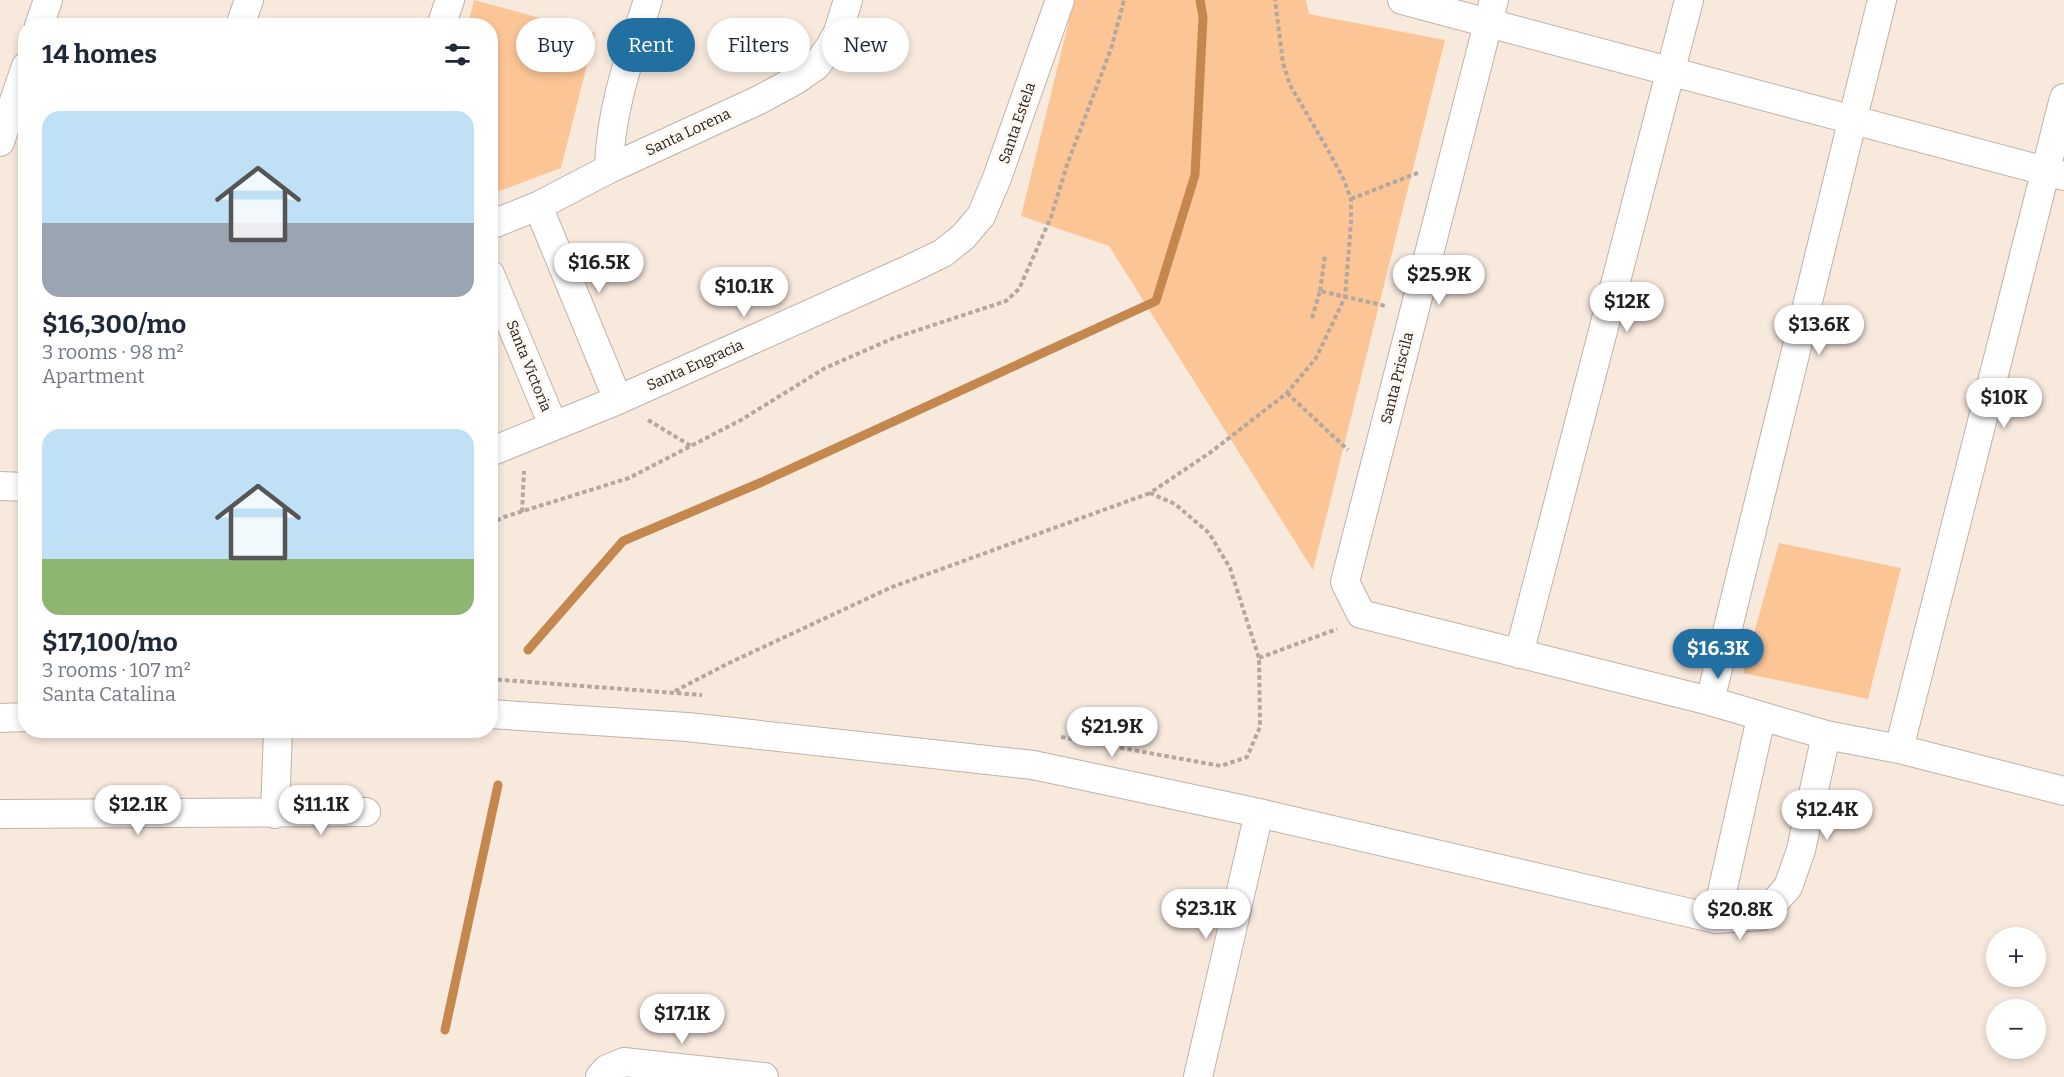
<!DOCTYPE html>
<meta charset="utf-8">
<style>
body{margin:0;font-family:Bitter,serif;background:#f2f2f3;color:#1f2937;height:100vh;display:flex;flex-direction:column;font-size:22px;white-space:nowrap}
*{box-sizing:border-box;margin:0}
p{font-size:20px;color:#747a83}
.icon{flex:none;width:33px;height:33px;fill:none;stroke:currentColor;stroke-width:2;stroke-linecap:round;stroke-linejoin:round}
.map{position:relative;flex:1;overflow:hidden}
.panel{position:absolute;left:18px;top:18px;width:480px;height:720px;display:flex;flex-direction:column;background:#fff;border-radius:24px;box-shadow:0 3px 9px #0003}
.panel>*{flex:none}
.guide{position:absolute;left:516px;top:18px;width:570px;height:54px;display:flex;gap:12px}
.tools{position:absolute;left:1986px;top:927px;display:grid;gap:12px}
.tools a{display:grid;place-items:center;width:60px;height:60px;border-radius:50%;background:#fff;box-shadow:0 3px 9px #0003;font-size:30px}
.price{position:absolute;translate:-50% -51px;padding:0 14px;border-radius:21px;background:#fff;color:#222;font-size:20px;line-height:39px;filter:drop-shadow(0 2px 3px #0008)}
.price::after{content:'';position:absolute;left:50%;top:36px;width:18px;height:14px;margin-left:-9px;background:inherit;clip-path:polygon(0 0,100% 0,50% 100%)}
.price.on{background:#226fa2;color:#fff}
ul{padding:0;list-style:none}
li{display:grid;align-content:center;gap:12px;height:318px;padding:0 24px}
li span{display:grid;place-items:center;height:186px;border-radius:18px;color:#555}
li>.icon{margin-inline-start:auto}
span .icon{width:108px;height:108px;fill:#fffc;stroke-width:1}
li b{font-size:26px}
h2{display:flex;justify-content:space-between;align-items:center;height:72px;padding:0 24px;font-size:26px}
.chip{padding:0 21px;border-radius:27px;background:#fff;box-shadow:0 3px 9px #0003;font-size:21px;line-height:54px}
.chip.on{background:#226fa2;color:#fff}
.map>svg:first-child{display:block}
.green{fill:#fbc596}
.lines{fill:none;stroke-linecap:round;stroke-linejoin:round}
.stream{stroke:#c4874e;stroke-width:9}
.minor-casing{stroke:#c1b2a7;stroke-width:30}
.path{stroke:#b3a79e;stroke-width:4;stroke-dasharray:4.5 3;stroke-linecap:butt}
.minor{stroke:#fff;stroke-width:28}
.labels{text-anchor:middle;stroke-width:6;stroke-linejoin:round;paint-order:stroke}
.street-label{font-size:15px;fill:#211c18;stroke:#fef8f3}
</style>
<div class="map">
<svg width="2064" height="1077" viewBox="0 0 2064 1077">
<rect width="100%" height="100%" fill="#f8e9dd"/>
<path class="green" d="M 474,0 L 595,33 L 561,168 L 491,194 L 490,26 L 468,25 Z
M 1074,0 L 1306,0 L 1309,14 L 1445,40 L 1313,570 L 1109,246 L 1021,216 Z
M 1779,543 L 1901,568 L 1868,699 L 1743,673 Z"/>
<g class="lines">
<path class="stream" d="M 528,650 L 623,541 L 762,482 L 1156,301 L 1195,175 L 1203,17 L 1200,0
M 445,1030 L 498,785"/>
<g class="minor-casing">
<path id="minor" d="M 1402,0 L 2064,176
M 1494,0 L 1345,582 L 1361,614 L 1710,701 L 1826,735 L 1899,749 L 2064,791
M 39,26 L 48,0
M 240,26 L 249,0
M 441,26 L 450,0
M 0,142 L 26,66
M 609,169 C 610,110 630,56 648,0
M 538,206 L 618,400
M 490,225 L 538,206 L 609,169 L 759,100 L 794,81 L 816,66 L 829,48 L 838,32 L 848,0
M 490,274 L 553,425
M 490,452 L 618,400 L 910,269 L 943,253 L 963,237 L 981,216 L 997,178 L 1060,0
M 0,486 L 26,487
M 1519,654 L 1689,0
M 1710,701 L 1882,0
M 490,714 L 687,727 L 1033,765 L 1259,813 L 1716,919 L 1762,916 L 1788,887 L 1801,850 L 1826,735
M 0,718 L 26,717
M 1899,749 L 2064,98
M 0,814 L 366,812
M 275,814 L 278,730
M 1716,919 L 1761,718
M 600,1077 L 607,1069 L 624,1062 L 764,1077
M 1198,1077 L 1259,813"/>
</g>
<path class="path" d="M 1351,199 L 1420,172
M 1320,291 L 1325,256
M 1312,318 L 1320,291 L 1386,306
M 1287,393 L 1348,450
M 648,420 L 691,446
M 522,512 L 524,471
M 490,524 L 504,517 L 629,478 L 741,420 L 825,368 L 894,338 L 1006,301 L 1019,289 L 1051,217 L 1068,162 L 1111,49 L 1124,0
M 1259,658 L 1337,629
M 490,679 L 702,695
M 675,691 L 729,663 L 892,587 L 1150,493
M 1061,737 L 1221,766 L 1247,757 L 1260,727 L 1259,658 L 1230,568 L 1209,533 L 1175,504 L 1150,493 L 1211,452 L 1287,393 L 1316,358 L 1345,297 L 1351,222 L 1351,199 L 1344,180 L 1328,150 L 1290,85 L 1283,63 L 1275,0"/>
<use href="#minor" class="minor"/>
</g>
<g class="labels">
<g class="street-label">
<text transform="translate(1017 123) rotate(-71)" y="5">Santa Estela</text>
<text transform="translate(688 132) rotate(-25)" y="5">Santa Lorena</text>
<text transform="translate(695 365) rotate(-24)" y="5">Santa Engracia</text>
<text transform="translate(529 366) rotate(68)" y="5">Santa Victoria</text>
<text transform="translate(1397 378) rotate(-76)" y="5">Santa Priscila</text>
</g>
</g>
</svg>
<div class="tools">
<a>+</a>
<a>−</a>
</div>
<b class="price" style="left:599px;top:294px">$16.5K</b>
<b class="price" style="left:1439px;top:306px">$25.9K</b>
<b class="price" style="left:744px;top:318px">$10.1K</b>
<b class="price" style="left:1627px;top:333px">$12K</b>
<b class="price" style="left:1819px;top:356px">$13.6K</b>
<b class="price" style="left:2004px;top:429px">$10K</b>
<b class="price on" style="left:1718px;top:680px">$16.3K</b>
<b class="price" style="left:1112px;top:758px">$21.9K</b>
<b class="price" style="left:138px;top:836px">$12.1K</b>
<b class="price" style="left:321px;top:836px">$11.1K</b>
<b class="price" style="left:1827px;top:841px">$12.4K</b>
<b class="price" style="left:1206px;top:940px">$23.1K</b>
<b class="price" style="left:1740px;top:941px">$20.8K</b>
<b class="price" style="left:682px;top:1045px">$17.1K</b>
<div class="guide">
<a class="chip">Buy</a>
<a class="chip on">Rent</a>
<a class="chip">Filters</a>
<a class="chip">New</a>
</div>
<section class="panel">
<h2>14 homes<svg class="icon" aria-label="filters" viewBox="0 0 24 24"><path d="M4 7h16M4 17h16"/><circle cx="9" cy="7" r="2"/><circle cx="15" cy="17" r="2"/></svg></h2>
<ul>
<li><span style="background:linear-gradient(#bfe0f5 60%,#9aa5b1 0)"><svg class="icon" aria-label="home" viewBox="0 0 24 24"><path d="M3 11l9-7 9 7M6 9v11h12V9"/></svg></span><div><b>$16,300/mo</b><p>3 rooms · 98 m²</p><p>Apartment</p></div></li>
<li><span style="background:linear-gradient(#bfe0f5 70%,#8fb573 0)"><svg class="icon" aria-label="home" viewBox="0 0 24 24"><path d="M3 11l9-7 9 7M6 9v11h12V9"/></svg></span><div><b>$17,100/mo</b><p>3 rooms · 107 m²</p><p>Santa Catalina</p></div></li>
</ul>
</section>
</div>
